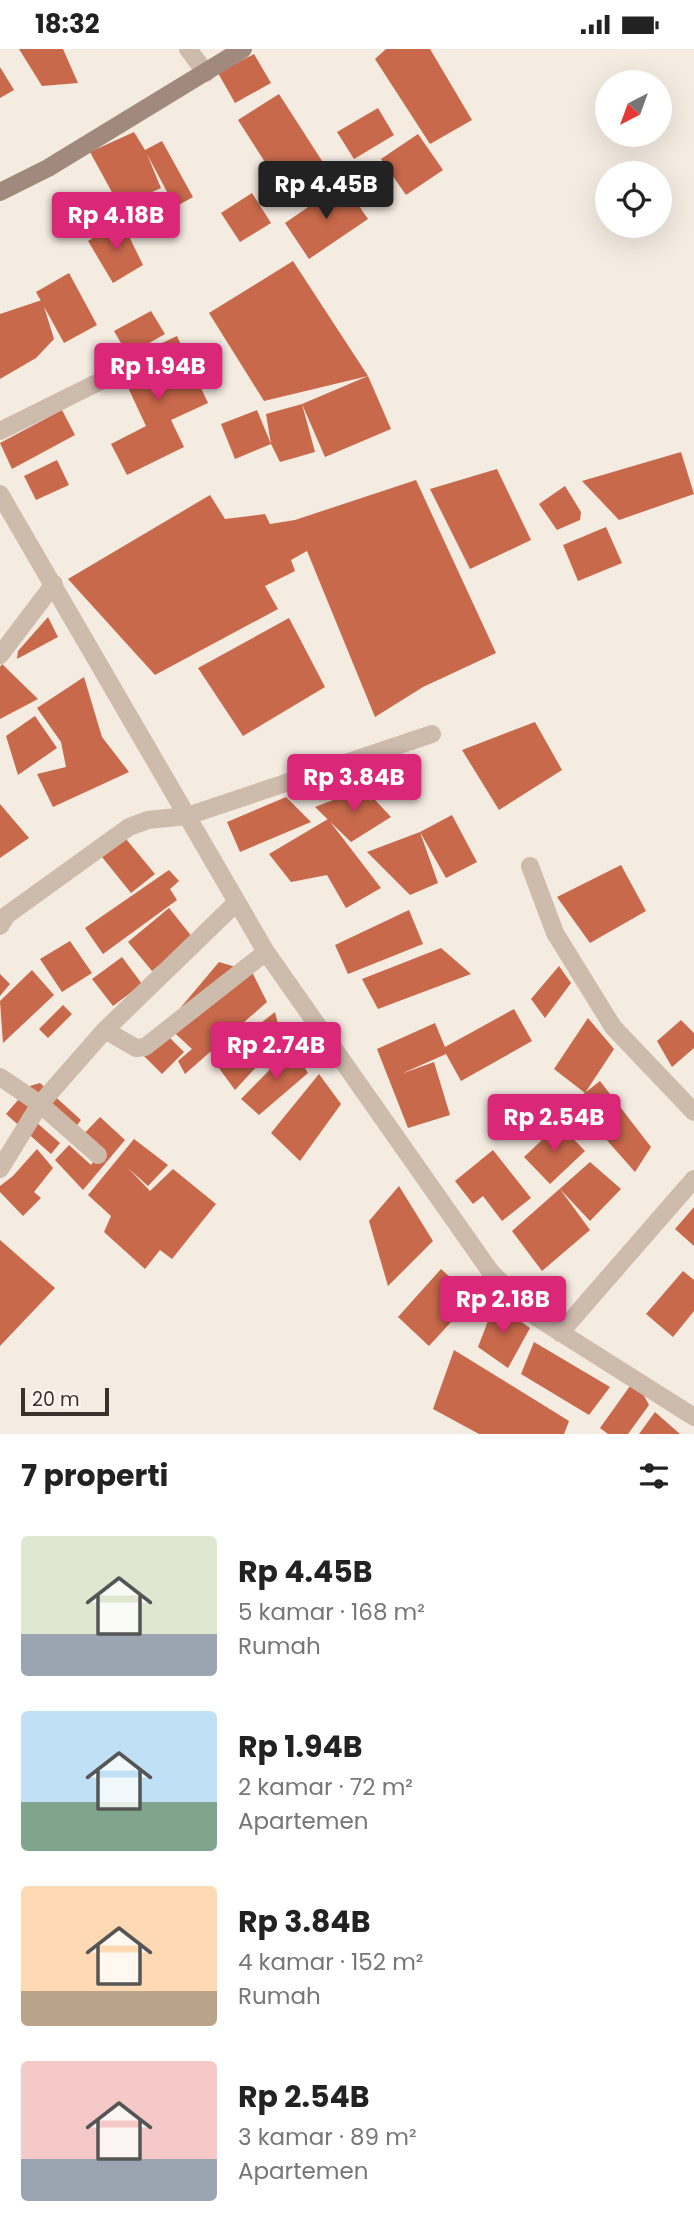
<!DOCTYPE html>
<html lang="id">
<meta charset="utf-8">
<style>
body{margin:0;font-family:Poppins,sans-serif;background:#f6f6f6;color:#222;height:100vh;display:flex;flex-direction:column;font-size:26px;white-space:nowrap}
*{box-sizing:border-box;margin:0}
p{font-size:23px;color:#767676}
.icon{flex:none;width:38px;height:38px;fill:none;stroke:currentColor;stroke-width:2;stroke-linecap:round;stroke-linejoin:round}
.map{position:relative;height:1385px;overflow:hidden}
.side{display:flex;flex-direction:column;background:#fff;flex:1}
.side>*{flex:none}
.needle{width:46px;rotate:221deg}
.controls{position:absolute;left:595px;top:21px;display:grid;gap:14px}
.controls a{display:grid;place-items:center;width:77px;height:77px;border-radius:50%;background:#fff;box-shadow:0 7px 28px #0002;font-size:35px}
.scale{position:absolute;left:21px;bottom:18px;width:88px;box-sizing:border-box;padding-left:7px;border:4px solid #3b302b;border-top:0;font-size:19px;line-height:24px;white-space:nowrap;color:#3b302b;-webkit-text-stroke:5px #fbf5ee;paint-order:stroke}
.price{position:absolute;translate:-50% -60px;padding:0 16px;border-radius:7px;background:#db2777;color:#fff;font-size:23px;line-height:46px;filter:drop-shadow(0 2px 4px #0008)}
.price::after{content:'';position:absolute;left:50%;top:42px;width:21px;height:16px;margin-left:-10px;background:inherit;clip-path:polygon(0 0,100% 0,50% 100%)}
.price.current{background:#222;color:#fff}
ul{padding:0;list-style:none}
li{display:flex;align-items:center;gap:21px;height:175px;padding:0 21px}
li span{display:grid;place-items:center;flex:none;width:196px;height:140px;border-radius:7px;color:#555}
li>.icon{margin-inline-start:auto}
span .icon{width:84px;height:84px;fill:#fffc;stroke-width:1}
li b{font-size:30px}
h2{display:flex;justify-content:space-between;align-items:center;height:84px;padding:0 21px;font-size:30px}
.status{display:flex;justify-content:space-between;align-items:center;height:49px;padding:0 35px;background:#fff;direction:ltr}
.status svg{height:19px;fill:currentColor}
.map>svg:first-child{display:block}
.building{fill:#c8694b}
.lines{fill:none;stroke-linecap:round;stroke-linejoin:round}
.street{stroke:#cdbbac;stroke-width:18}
.secondary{stroke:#a18a7d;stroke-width:18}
</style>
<div class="status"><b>18:32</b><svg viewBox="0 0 49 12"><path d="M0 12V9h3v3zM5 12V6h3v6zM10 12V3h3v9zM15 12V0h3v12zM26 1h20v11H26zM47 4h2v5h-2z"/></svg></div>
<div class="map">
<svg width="694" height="1385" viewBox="0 0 694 1385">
<rect width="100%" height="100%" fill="#f4ebe1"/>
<path class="building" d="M 19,0 L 63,0 L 78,34 L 42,37 Z
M 386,0 L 430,0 L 472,71 L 430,95 L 375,10 Z
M 254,5 L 271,34 L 235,54 L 218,24 Z
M 0,18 L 14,41 L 0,49 Z
M 279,45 L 324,115 L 283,141 L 238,71 Z
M 378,59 L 394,86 L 354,110 L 337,83 Z
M 134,83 L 145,101 L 162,92 L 193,148 L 175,158 L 147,105 L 161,139 L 120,158 L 90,103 Z
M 418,85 L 443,121 L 406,146 L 381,110 Z
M 343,134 L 368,170 L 309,210 L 285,174 Z
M 252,144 L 271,174 L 240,193 L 221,164 Z
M 121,171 L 143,216 L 113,234 L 88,192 Z
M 293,212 L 368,327 L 264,352 L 209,264 Z
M 69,224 L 97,276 L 64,294 L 36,243 Z
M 42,251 L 54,290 L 36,309 L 0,330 L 0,265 Z
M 151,262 L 165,285 L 128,306 L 114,282 Z
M 177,287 L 208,354 L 171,371 L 184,398 L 127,426 L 111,395 L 146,377 L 117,315 Z
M 368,327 L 391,380 L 325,408 L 302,355 Z
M 302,355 L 315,403 L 280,413 L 271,395 L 266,365 Z
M 62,361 L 75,386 L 12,420 L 0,394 Z
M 257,361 L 271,395 L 235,410 L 221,375 Z
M 681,403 L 694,445 L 619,471 L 582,432 Z
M 57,411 L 69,436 L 36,451 L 24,427 Z
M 497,420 L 531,491 L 470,520 L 430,440 Z
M 416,431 L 496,604 L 423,638 L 375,668 L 307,502 L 291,511 L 295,522 L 265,537 L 278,560 L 155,626 L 68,530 L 210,446 L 225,470 L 265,465 L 270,475 L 295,471 Z
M 565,437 L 581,463 L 580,471 L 557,481 L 539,455 Z
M 606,478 L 622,514 L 578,532 L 563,496 Z
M 48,568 L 58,588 L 17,610 L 18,602 Z
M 289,569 L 325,638 L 243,687 L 198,619 Z
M 2,615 L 38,650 L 0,670 L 0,618 Z
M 84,628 L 102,688 L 129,723 L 53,758 L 37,725 L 66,718 L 61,693 L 37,659 Z
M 35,667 L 57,699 L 18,726 L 6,687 Z
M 535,673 L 562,721 L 499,761 L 462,701 Z
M 364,739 L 391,768 L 351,793 L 315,758 Z
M 286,748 L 311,773 L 240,803 L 227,773 Z
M 0,755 L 29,789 L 0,809 Z
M 452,766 L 477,813 L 446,829 L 420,783 L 438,834 L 410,846 L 367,803 L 420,783 Z
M 328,770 L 381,839 L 346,859 L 327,826 L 291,833 L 269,805 Z
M 121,784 L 155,825 L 131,844 L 98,803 Z
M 621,816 L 646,862 L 590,894 L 557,848 Z
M 169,821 L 179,832 L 170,840 L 177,851 L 103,905 L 85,879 Z
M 169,859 L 193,889 L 152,922 L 128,893 Z
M 409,861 L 423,895 L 348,925 L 335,896 Z
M 70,892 L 92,924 L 62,943 L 40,910 Z
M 441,899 L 471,925 L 378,960 L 362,930 Z
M 122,908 L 142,935 L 113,957 L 92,930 Z
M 219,913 L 252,923 L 267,953 L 185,1025 L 178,1012 L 192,1000 L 166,976 Z
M 559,917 L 571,934 L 545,969 L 531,950 Z
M 32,921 L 54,946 L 3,994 L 0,952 Z
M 0,925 L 10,935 L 0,947 Z
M 63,956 L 72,965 L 48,989 L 39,980 Z
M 514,960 L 532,992 L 461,1032 L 446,1005 L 401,1025 L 434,1013 L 450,1066 L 408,1079 L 377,1000 L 435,974 L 445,998 Z
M 275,963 L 282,990 L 235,1041 L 213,1011 Z
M 588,969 L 614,1000 L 585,1044 L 554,1020 Z
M 681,971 L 694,984 L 694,999 L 672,1018 L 657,992 Z
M 166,985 L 184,1003 L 162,1025 L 144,1007 Z
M 292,998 L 308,1024 L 259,1066 L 241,1050 Z
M 319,1025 L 341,1055 L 300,1112 L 271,1084 Z
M 600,1032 L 651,1098 L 635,1123 L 573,1053 Z
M 40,1034 L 81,1071 L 72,1083 L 43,1052 L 28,1066 L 60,1094 L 51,1105 L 6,1065 L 30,1037 Z
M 100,1068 L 125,1091 L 83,1141 L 55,1111 L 69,1096 L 91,1116 L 98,1106 L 80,1089 Z
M 559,1075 L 585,1102 L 550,1135 L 524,1108 Z
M 134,1090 L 168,1116 L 148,1137 L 128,1119 L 150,1142 L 173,1120 L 216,1155 L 172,1210 L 160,1201 L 145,1220 L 104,1183 L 111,1167 L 88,1146 Z
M 37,1100 L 53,1119 L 34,1143 L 41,1149 L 23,1167 L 0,1143 L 0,1137 L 13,1127 Z
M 493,1101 L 531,1149 L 502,1172 L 483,1147 L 473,1155 L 455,1132 Z
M 590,1113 L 621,1140 L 590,1172 L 560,1140 L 590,1181 L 542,1222 L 512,1182 Z
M 399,1137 L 433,1192 L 388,1237 L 369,1172 Z
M 694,1158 L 694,1197 L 675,1180 Z
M 0,1191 L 55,1239 L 0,1297 Z
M 441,1220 L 473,1249 L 429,1297 L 398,1268 Z
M 683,1222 L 694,1231 L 694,1262 L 673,1288 L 646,1265 Z
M 495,1254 L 530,1279 L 508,1319 L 478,1298 Z
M 534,1293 L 610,1338 L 589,1366 L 521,1325 Z
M 454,1301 L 569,1372 L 564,1385 L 479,1385 L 433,1360 Z
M 635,1330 L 649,1356 L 628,1385 L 608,1385 L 600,1379 Z
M 655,1363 L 680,1385 L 639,1385 Z"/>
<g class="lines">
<path class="street" d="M 188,0 L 206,24
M 0,382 L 137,314
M 0,445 L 266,903 L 490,1222 L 536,1268 L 694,1368
M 0,606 L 54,535
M 530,817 L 555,884 L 613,978 L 694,1063
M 0,877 L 7,866 L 129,778 L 148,771 L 187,767 L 432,685
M 105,981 L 136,999 L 145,998 L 266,903
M 0,1028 L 40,1055 L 98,1106
M 0,1120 L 40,1055 L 105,981 L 237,853
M 560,1284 L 694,1130"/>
<path class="secondary" d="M 0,143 L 48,119 L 243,0"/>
</g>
</svg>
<div class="controls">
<a><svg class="needle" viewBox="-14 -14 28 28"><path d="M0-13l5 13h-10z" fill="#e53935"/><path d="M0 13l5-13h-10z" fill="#767676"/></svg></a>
<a><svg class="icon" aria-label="locate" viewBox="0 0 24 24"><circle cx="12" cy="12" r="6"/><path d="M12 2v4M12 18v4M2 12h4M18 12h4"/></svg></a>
</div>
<div class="scale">20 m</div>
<b class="price current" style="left:326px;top:172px">Rp 4.45B</b>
<b class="price" style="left:116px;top:203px">Rp 4.18B</b>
<b class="price" style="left:158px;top:354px">Rp 1.94B</b>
<b class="price" style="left:354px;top:765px">Rp 3.84B</b>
<b class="price" style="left:276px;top:1033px">Rp 2.74B</b>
<b class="price" style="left:554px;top:1105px">Rp 2.54B</b>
<b class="price" style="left:503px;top:1287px">Rp 2.18B</b>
</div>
<section class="side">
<h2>7 properti<svg class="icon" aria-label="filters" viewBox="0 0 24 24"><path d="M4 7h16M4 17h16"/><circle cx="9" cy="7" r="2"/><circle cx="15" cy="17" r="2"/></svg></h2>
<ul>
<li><span style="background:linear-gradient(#dfe7d0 70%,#9aa5b1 0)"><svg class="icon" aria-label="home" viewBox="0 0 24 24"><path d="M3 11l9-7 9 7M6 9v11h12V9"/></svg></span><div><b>Rp 4.45B</b><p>5 kamar · 168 m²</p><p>Rumah</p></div></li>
<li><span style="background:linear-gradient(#bfe0f5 65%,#7fa58c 0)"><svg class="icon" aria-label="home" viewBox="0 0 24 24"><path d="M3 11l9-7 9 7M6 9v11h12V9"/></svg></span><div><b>Rp 1.94B</b><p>2 kamar · 72 m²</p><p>Apartemen</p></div></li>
<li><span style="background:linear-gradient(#ffd9b3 75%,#b9a48a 0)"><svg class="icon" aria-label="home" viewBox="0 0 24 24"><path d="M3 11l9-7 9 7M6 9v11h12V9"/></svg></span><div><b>Rp 3.84B</b><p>4 kamar · 152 m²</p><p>Rumah</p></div></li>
<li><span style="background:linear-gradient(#f6c9c9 70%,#9aa5b1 0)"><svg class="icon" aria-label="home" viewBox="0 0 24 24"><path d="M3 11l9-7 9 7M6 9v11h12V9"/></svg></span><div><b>Rp 2.54B</b><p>3 kamar · 89 m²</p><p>Apartemen</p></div></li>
</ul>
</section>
